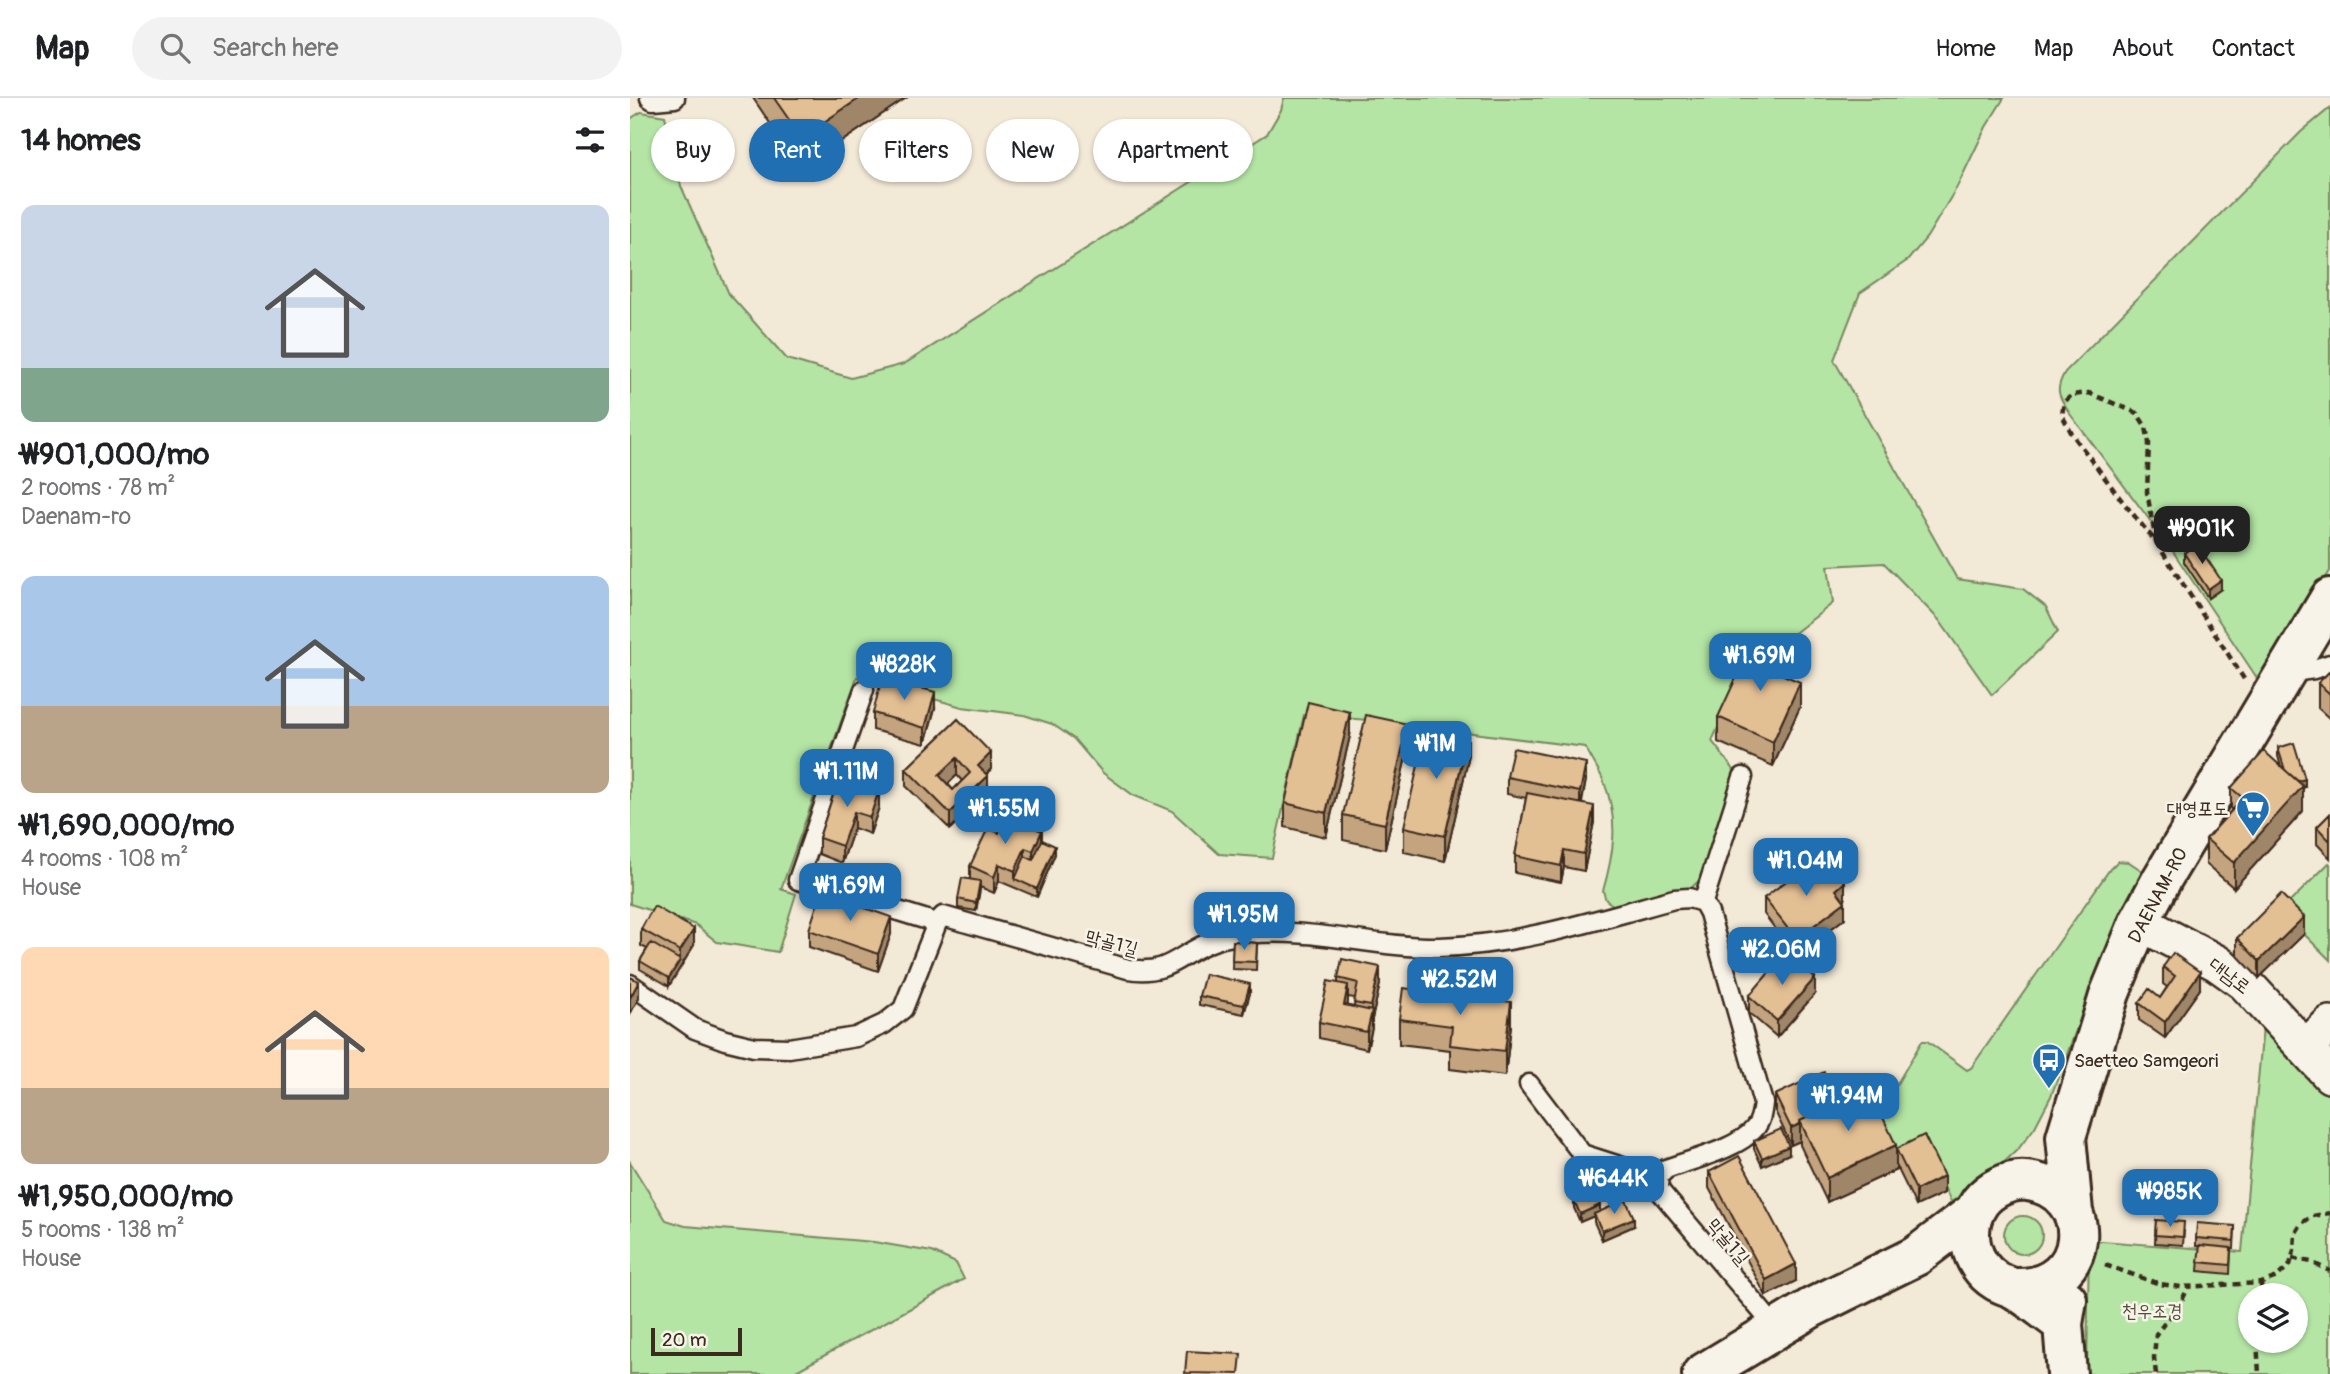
<!DOCTYPE html>
<meta charset="utf-8">
<style>
body{margin:0;font-family:Pangolin,"Poor Story",sans-serif;background:#f2f2f2;color:#202124;height:100vh;display:flex;flex-direction:column;font-size:26px;white-space:nowrap}
*{box-sizing:border-box;margin:0}
p{font-size:23px;color:#757577}
.icon{flex:none;width:38px;height:38px;fill:none;stroke:currentColor;stroke-width:2;stroke-linecap:round;stroke-linejoin:round}
.map{position:relative;flex:1;overflow:hidden}
.side{display:flex;flex-direction:column;background:#fff;width:630px}
.side>*{flex:none}
.banner{position:absolute;left:21px;top:21px;width:665px;height:63px;display:flex;gap:14px}
.fabs{position:absolute;left:1608px;top:1185px;display:grid;gap:14px}
.fabs a{display:grid;place-items:center;width:70px;height:70px;border-radius:50%;background:#fff;box-shadow:0 2px 5px #0004;font-size:35px}
.scale{position:absolute;left:21px;bottom:18px;width:91px;box-sizing:border-box;padding-left:7px;border:4px solid #3b2a1e;border-top:0;font-size:19px;line-height:24px;white-space:nowrap;color:#3b2a1e;-webkit-text-stroke:5px #f7f3e8;paint-order:stroke}
.price{position:absolute;translate:-50% -60px;padding:0 16px;border-radius:14px;background:#1f6fb2;color:#fff;font-size:23px;line-height:46px;filter:drop-shadow(0 2px 4px #0008)}
.price::after{content:'';position:absolute;left:50%;top:42px;width:21px;height:16px;margin-left:-10px;background:inherit;clip-path:polygon(0 0,100% 0,50% 100%)}
.price.on{background:#222;color:#fff}
ul{padding:0;list-style:none}
li{display:grid;align-content:center;gap:14px;height:371px;padding:0 21px}
li span{display:grid;place-items:center;height:217px;border-radius:14px;color:#555}
li>.icon{margin-inline-start:auto}
span .icon{width:126px;height:126px;fill:#fffc;stroke-width:1}
li b{font-size:30px}
h2{display:flex;justify-content:space-between;align-items:center;height:84px;padding:0 21px;font-size:30px}
.tag{padding:0 24px;border-radius:32px;background:#fff;box-shadow:0 2px 5px #0004;font-size:24px;line-height:63px}
.tag.on{background:#1f6fb2;color:#fff}
header{display:flex;align-items:center;gap:42px;box-sizing:border-box;height:98px;padding:0 35px;background:#fff;border-bottom:2px solid #e0e0e0}
header strong{font-size:33px}
nav{display:flex;gap:38px;margin-inline-start:auto;font-size:24px}
.search{width:490px;height:63px;background:#f2f2f2;display:flex;align-items:center;gap:18px;box-sizing:border-box;padding:0 24px;border-radius:38px;color:#757577;font-size:26px}
main{display:flex;flex:1;min-height:0}
.map>svg:first-child{display:block}
.green{fill:#b4e5a4;stroke:#788861;stroke-width:2;fill-rule:evenodd}
.lines{fill:none;stroke-linecap:round;stroke-linejoin:round}
.lane-casing{stroke:#3b2a1e;stroke-width:23}
.street-casing{stroke:#3b2a1e;stroke-width:40}
.secondary-casing{stroke:#3b2a1e;stroke-width:44}
.path{stroke:#3b2a1e;stroke-width:4.5;stroke-dasharray:7 5;stroke-linecap:butt}
.lane{stroke:#f7f3e8;stroke-width:18}
.street{stroke:#f7f3e8;stroke-width:35}
.secondary{stroke:#f7f3e8;stroke-width:38}
.wall{fill:#c3a47f;stroke:#3b2a1e;stroke-width:2;fill-rule:evenodd}
.shaded-wall{fill:#9f8668;stroke:#3b2a1e;stroke-width:2}
.building{fill:#e3bf94;stroke:#3b2a1e;stroke-width:2;fill-rule:evenodd}
.labels{text-anchor:middle;stroke-width:5;stroke-linejoin:round;paint-order:stroke}
.poi-label{font-size:19px;fill:#3b2a1e;stroke:#f7f3e8;text-anchor:end}
.street-label{font-size:19px;fill:#3b2a1e;stroke:#f7f3e8}
.park-label{font-size:19px;fill:#534f39;stroke:#f7f3e8}
</style>
<header>
<strong>Map</strong>
<div class="search"><svg class="icon" aria-label="search" viewBox="0 0 24 24"><circle cx="10" cy="10" r="6"/><path d="M15 15l6 6"/></svg>Search here</div>
<nav><a>Home</a><a>Map</a><a>About</a><a>Contact</a></nav>
</header>
<main>
<section class="side">
<h2>14 homes<svg class="icon" aria-label="filters" viewBox="0 0 24 24"><path d="M4 7h16M4 17h16"/><circle cx="9" cy="7" r="2"/><circle cx="15" cy="17" r="2"/></svg></h2>
<ul>
<li><span style="background:linear-gradient(#c9d6e8 75%,#7fa58c 0)"><svg class="icon" aria-label="home" viewBox="0 0 24 24"><path d="M3 11l9-7 9 7M6 9v11h12V9"/></svg></span><div><b>₩901,000/mo</b><p>2 rooms · 78 m²</p><p>Daenam-ro</p></div></li>
<li><span style="background:linear-gradient(#a9c7e8 60%,#b9a48a 0)"><svg class="icon" aria-label="home" viewBox="0 0 24 24"><path d="M3 11l9-7 9 7M6 9v11h12V9"/></svg></span><div><b>₩1,690,000/mo</b><p>4 rooms · 108 m²</p><p>House</p></div></li>
<li><span style="background:linear-gradient(#ffd9b3 65%,#b9a48a 0)"><svg class="icon" aria-label="home" viewBox="0 0 24 24"><path d="M3 11l9-7 9 7M6 9v11h12V9"/></svg></span><div><b>₩1,950,000/mo</b><p>5 rooms · 138 m²</p><p>House</p></div></li>
</ul>
</section>
<div class="map">
<svg width="1700" height="1276" viewBox="0 0 1700 1276">
<rect width="100%" height="100%" fill="#f3e9d7"/>
<filter id="ink" filterUnits="userSpaceOnUse"><feTurbulence type="fractalNoise" baseFrequency=".0143" numOctaves="2"/><feDisplacementMap in="SourceGraphic" scale="14" xChannelSelector="R" yChannelSelector="G"/><feConvolveMatrix kernelMatrix="1 2 1 2 8 2 1 2 1" color-interpolation-filters="sRGB"/></filter>
<g filter="url(#ink)">
<path class="green" d="M 654,0 L 1374,0 L 1356,29 L 1327,89 L 1297,139 L 1278,162 L 1230,195 L 1204,262 L 1327,481 L 1393,491 L 1416,509 L 1428,534 L 1362,597 L 1309,522 L 1254,465 L 1198,468 L 1203,505 L 1148,548 L 1122,551 L 1082,643 L 1104,672 L 1104,689 L 1075,777 L 1061,790 L 998,807 L 984,808 L 976,802 L 973,793 C 984,755 989,722 974,684 C 969,672 961,660 955,649 L 739,622 L 674,617 L 642,760 L 589,756 L 542,713 L 503,697 L 473,675 L 444,641 L 422,626 L 394,617 L 332,609 L 227,579 L 151,791 L 166,796 L 148,854 L 87,844 L 66,827 L 0,806 L 0,21 L 11,14 L 35,18 L 51,88 L 99,196 L 157,261 L 221,280 L 274,266 L 637,36 L 651,12 Z
M 1700,10 L 1700,473 L 1631,586 L 1540,449 L 1440,316 C 1429,298 1424,293 1435,274 L 1671,34 Z
M 1488,763 L 1499,764 L 1514,774 L 1484,833 L 1421,998 L 1405,1029 L 1389,1050 L 1362,1076 L 1321,1104 L 1296,1049 L 1267,1062 L 1247,1020 L 1292,943 L 1297,943 L 1337,972 L 1341,970 L 1480,771 Z
M 1699,765 L 1700,766 L 1700,862 L 1651,813 Z
M 1633,929 L 1700,999 L 1700,1276 L 1457,1276 L 1459,1142 L 1612,1154 ZM 1620,1197 L 1666,1197 L 1666,1242 L 1620,1242 Z
M 0,1064 L 36,1122 L 55,1128 L 244,1144 L 302,1154 L 326,1165 L 334,1181 L 166,1273 L 167,1276 L 0,1276 Z
M1374 1137a19 19 0 1 1 38 0a19 19 0 1 1-38 0Z"/>
<g class="lines">
<g class="lane-casing">
<path id="lane" d="M 20,0 L 23,2 L 45,0
M 1655,575 L 1684,571 L 1700,566
M 234,592 L 168,782 L 307,825
M 1073,804 L 1113,679
M 0,886 L 65,931 L 95,942 L 124,949 L 159,950 L 226,939 L 254,926 L 273,911 L 307,825 L 313,818 L 498,871 C 542,878 549,854 586,842 C 595,839 608,837 618,836 C 681,829 745,850 809,849 C 890,847 967,822 1044,801 L 1059,800 L 1073,804 L 1079,815 L 1133,1005 C 1132,1014 1131,1023 1125,1030 C 1109,1051 1060,1062 1036,1071 L 1027,1080 L 1030,1093 L 1146,1230
M 899,986 L 952,1056 L 1027,1080"/>
</g>
<g class="street-casing">
<path id="street" d="M 1509,824 L 1587,865 L 1615,885 L 1700,977
M 1675,950 L 1700,926"/>
</g>
<g class="secondary-casing">
<path id="secondary" d="M 1443,1114 L 1436,1039 L 1480,895 L 1509,824 L 1532,781 L 1700,500
M 1383,1190 C 1463,1194 1469,1092 1397,1083 C 1380,1081 1360,1091 1350,1104 C 1332,1130 1339,1166 1366,1183 C 1372,1187 1380,1188 1386,1192 C 1402,1202 1417,1215 1433,1226
M 1437,1202 L 1433,1226 L 1437,1276
M 1072,1276 L 1181,1210 L 1286,1158 L 1343,1115"/>
</g>
<path class="path" d="M 1526,444 L 1517,394 L 1519,345 L 1516,329 L 1507,315 L 1459,295 L 1442,297 L 1434,304 L 1432,317 L 1442,336 L 1493,404 L 1526,444 L 1614,581
M 1662,1160 L 1681,1164 L 1700,1173
M 1475,1167 L 1530,1186 L 1551,1189 L 1631,1185 L 1647,1179 L 1660,1167 L 1664,1152 L 1665,1136 L 1672,1125 L 1683,1118 L 1700,1115
M 1631,1185 L 1632,1197
M 1627,1242 L 1629,1276
M 1526,1276 L 1524,1260 L 1526,1236 L 1551,1204 L 1559,1188"/>
<use href="#lane" class="lane"/>
<use href="#street" class="street"/>
<use href="#secondary" class="secondary"/>
</g>
<path class="wall" d="M 123,0 L 276,0 L 171,71 Z
M 1554,455 L 1591,491 L 1578,500 L 1554,464 Z
M 1700,573 L 1700,621 L 1688,610 L 1688,585 Z
M 1154,577 L 1170,609 L 1143,668 L 1088,644 L 1088,619 Z
M 305,610 L 295,646 L 243,632 L 243,615 Z
M 328,621 L 361,671 L 357,676 L 358,694 L 320,731 L 276,688 L 276,671 ZM 327,677 L 332,683 L 323,692 L 318,686 Z
M 720,638 L 696,739 L 655,729 L 655,705 Z
M 778,650 L 755,751 L 713,742 L 713,717 Z
M 1648,650 L 1675,689 L 1673,690 L 1673,713 L 1604,790 L 1576,766 L 1576,741 L 1601,713 L 1601,690 L 1651,669 L 1648,658 Z
M 838,662 L 815,763 L 774,754 L 774,729 Z
M 209,679 L 249,709 L 240,736 L 224,730 L 212,765 L 189,756 L 189,740 Z
M 877,679 L 956,682 L 952,705 L 964,724 L 954,773 L 934,769 L 931,784 L 885,775 L 885,758 L 896,700 L 877,696 Z
M 1700,716 L 1700,760 L 1687,746 L 1687,729 Z
M 369,735 L 412,742 L 425,756 L 407,799 L 369,783 L 364,795 L 350,789 L 346,813 L 328,810 L 328,801 L 340,781 L 340,768 Z
M 1134,800 L 1215,801 L 1214,802 L 1215,820 L 1166,858 L 1134,816 Z
M 11,831 L 64,847 L 39,888 L 10,871 L 10,863 L 17,851 L 11,848 Z
M 179,832 L 261,836 L 248,873 L 179,849 Z
M 1674,836 L 1629,880 L 1607,857 L 1607,840 Z
M 603,843 L 627,845 L 626,872 L 602,871 Z
M 1533,869 L 1570,891 L 1535,940 L 1509,922 L 1509,905 L 1530,900 L 1537,889 L 1533,886 Z
M 708,880 L 750,886 L 742,921 L 742,930 L 737,951 L 689,940 L 689,924 L 708,885 ZM 718,899 L 725,900 L 724,909 L 717,908 Z
M 620,895 L 614,916 L 569,907 L 569,898 Z
M 1185,896 L 1147,939 L 1119,915 L 1119,898 Z
M 769,921 L 881,928 L 875,978 L 820,971 L 820,952 L 769,946 Z
M 1145,997 L 1208,1005 L 1266,1051 L 1314,1095 L 1286,1108 L 1266,1067 L 1266,1072 L 1197,1104 L 1170,1047 L 1170,1043 L 1161,1047 L 1145,1013 Z
M 1124,1043 L 1159,1056 L 1132,1068 L 1124,1051 Z
M 1079,1074 L 1166,1183 L 1136,1198 L 1079,1090 Z
M 944,1102 L 970,1113 L 1004,1128 L 972,1142 L 964,1124 L 964,1118 L 950,1124 L 944,1110 Z
M 1526,1122 L 1554,1133 L 1553,1147 L 1525,1145 Z
M 1605,1128 L 1604,1151 L 1601,1151 L 1600,1176 L 1568,1173 L 1570,1148 L 1566,1148 L 1566,1140 Z"/>
<path class="shaded-wall" d="M 230,0 L 276,0 L 171,71 L 171,39 Z
M 1591,482 L 1591,491 L 1578,500 L 1578,491 Z
M 1154,552 L 1154,577 L 1144,573 Z
M 1170,584 L 1170,609 L 1143,668 L 1143,644 Z
M 305,594 L 305,610 L 295,646 L 295,630 Z
M 720,614 L 720,638 L 696,739 L 696,715 Z
M 778,626 L 778,650 L 755,751 L 755,726 Z
M 838,638 L 838,662 L 815,763 L 815,738 Z
M 361,655 L 361,671 L 348,684 L 348,668 Z
M 327,660 L 327,677 L 309,694 L 309,677 Z
M 956,665 L 956,682 L 950,711 L 950,694 Z
M 358,678 L 358,694 L 320,731 L 320,715 Z
M 1675,681 L 1675,689 L 1673,690 L 1673,713 L 1604,790 L 1604,765 L 1659,686 Z
M 249,692 L 249,709 L 240,736 L 240,719 Z
M 964,708 L 964,724 L 954,773 L 954,756 Z
M 224,714 L 224,730 L 212,765 L 212,748 Z
M 412,733 L 412,750 L 403,770 L 403,753 Z
M 425,748 L 425,756 L 407,799 L 407,791 Z
M 395,750 L 395,766 L 385,781 L 385,773 Z
M 934,752 L 934,769 L 931,784 L 931,768 Z
M 369,766 L 369,783 L 364,795 L 364,779 Z
M 350,783 L 350,792 L 346,813 L 346,805 Z
M 1215,784 L 1215,801 L 1206,808 L 1206,792 Z
M 1215,804 L 1215,820 L 1166,858 L 1166,841 Z
M 261,819 L 261,836 L 248,873 L 248,856 Z
M 1674,819 L 1674,836 L 1629,880 L 1629,863 Z
M 64,831 L 64,847 L 39,888 L 39,880 L 50,862 L 50,853 Z
M 750,869 L 750,886 L 742,921 L 742,930 L 737,951 L 737,934 L 741,917 L 741,908 Z
M 1570,874 L 1570,891 L 1535,940 L 1535,924 Z
M 1185,880 L 1185,896 L 1147,939 L 1147,923 Z
M 9,883 L 9,900 L 0,916 L 0,900 Z
M 620,886 L 620,895 L 614,916 L 614,907 Z
M 718,887 L 718,904 L 714,923 L 714,907 Z
M 881,904 L 881,928 L 875,978 L 875,953 Z
M 1170,1026 L 1170,1043 L 1161,1047 L 1161,1030 Z
M 1266,1047 L 1266,1072 L 1197,1104 L 1197,1080 Z
M 1159,1048 L 1159,1056 L 1132,1068 L 1132,1060 Z
M 1314,1078 L 1314,1095 L 1286,1108 L 1286,1092 Z
M 970,1107 L 970,1115 L 964,1116 L 964,1118 L 950,1124 L 950,1116 Z
M 1004,1120 L 1004,1128 L 972,1142 L 972,1133 Z
M 1166,1166 L 1166,1183 L 1136,1198 L 1136,1182 Z"/>
<path class="building" d="M 144,0 L 230,0 L 171,39 Z
M 1567,446 L 1591,482 L 1578,491 L 1554,455 Z
M 1125,539 L 1154,552 L 1144,573 L 1170,584 L 1143,644 L 1088,619 Z
M 1700,573 L 1700,596 L 1688,585 Z
M 252,579 L 305,594 L 295,630 L 243,615 Z
M 678,604 L 720,614 L 696,715 L 655,705 Z
M 736,617 L 778,626 L 755,726 L 713,717 Z
M 328,621 L 361,655 L 348,668 L 358,678 L 320,715 L 276,671 ZM 327,660 L 340,675 L 323,692 L 309,677 Z
M 797,628 L 838,638 L 815,738 L 774,729 Z
M 1664,645 L 1675,681 L 1668,683 L 1655,672 L 1648,650 Z
M 883,650 L 956,665 L 950,694 L 877,679 Z
M 1634,653 L 1673,688 L 1604,765 L 1576,741 L 1613,700 L 1601,690 Z
M 209,679 L 249,692 L 240,719 L 224,714 L 212,748 L 189,740 Z
M 897,695 L 964,708 L 954,756 L 934,752 L 931,768 L 885,758 Z
M 1700,716 L 1700,743 L 1687,729 Z
M 376,718 L 412,733 L 403,753 L 395,750 L 385,773 L 369,766 L 364,779 L 340,768 L 358,730 L 369,735 Z
M 412,742 L 425,748 L 407,791 L 385,781 L 395,758 L 403,762 Z
M 1185,761 L 1199,779 L 1207,773 L 1215,784 L 1206,792 L 1215,804 L 1166,841 L 1134,800 Z
M 332,780 L 350,783 L 346,805 L 328,801 Z
M 191,795 L 261,819 L 248,856 L 179,832 Z
M 1651,796 L 1674,819 L 1629,863 L 1607,840 Z
M 24,808 L 64,831 L 50,853 L 11,831 Z
M 603,843 L 627,845 L 626,864 L 602,863 Z
M 21,845 L 50,862 L 39,880 L 10,863 Z
M 1156,855 L 1185,880 L 1147,923 L 1119,898 Z
M 1543,855 L 1570,874 L 1535,924 L 1509,905 L 1519,891 L 1530,900 L 1545,878 L 1533,869 Z
M 712,861 L 750,869 L 741,908 L 724,905 L 728,885 L 708,880 Z
M 575,876 L 620,886 L 614,907 L 569,898 Z
M 0,879 L 9,883 L 0,900 Z
M 698,883 L 718,887 L 714,907 L 742,913 L 737,934 L 689,924 Z
M 773,890 L 881,904 L 875,953 L 820,947 L 822,928 L 769,921 Z
M 1194,974 L 1208,1005 L 1170,1023 L 1170,1026 L 1161,1030 L 1145,997 Z
M 1239,990 L 1266,1047 L 1197,1080 L 1170,1023 Z
M 1151,1031 L 1159,1048 L 1132,1060 L 1124,1043 Z
M 1294,1037 L 1314,1078 L 1286,1092 L 1266,1051 Z
M 1109,1058 L 1166,1166 L 1136,1182 L 1079,1074 Z
M 964,1093 L 970,1107 L 950,1116 L 944,1102 Z
M 996,1102 L 1004,1120 L 972,1133 L 964,1116 Z
M 1526,1122 L 1554,1124 L 1553,1139 L 1525,1137 Z
M 1567,1125 L 1605,1128 L 1604,1143 L 1566,1140 Z
M 1570,1147 L 1601,1150 L 1600,1167 L 1568,1164 Z
M 557,1253 L 611,1256 L 609,1276 L 555,1275 Z"/>
</g>
<defs>
<g id="supermarket-pin" transform="scale(1.75)"><path d="M0 17L-7.5 6A9.5 9.5 0 1 1 7.5 6Z" fill="#1f6fb2" stroke="#f7f3e8"/><path d="M-6-5.5h2.5l.6 2H6L4.5 2H-2.5L-4.4-4H-6ZM-1.5 3.2a1.3 1.3 0 1 0 .1 0ZM3 3.2a1.3 1.3 0 1 0 .1 0Z" fill="#fff"/></g>
<g id="bus-pin" transform="scale(1.75)"><path d="M0 17L-7.5 6A9.5 9.5 0 1 1 7.5 6Z" fill="#1f6fb2" stroke="#f7f3e8"/><path d="M-5-6H5V4H4V6H2V4H-2V6H-4V4H-5ZM-3.5-4V0h7V-4ZM-3.5 1.2v1.5H-2V1.2ZM2 1.2v1.5H3.5V1.2Z" fill="#fff"/></g>
</defs>
<g fill-rule="evenodd">
<use href="#supermarket-pin" x="1623" y="710"/>
<use href="#bus-pin" x="1419" y="962"/>
</g>
<g class="labels">
<g class="poi-label">
<text x="1598" y="717">대영포도</text>
<text x="1444" y="969" text-anchor="start">Saetteo Samgeori</text>
</g>
<g class="street-label">
<text transform="translate(1527 797) rotate(-62)" y="7">DAENAM-RO</text>
<text transform="translate(482 844) rotate(15)" y="7">막골1길</text>
<text transform="translate(1600 877) rotate(37)" y="7">대남로</text>
<text transform="translate(1099 1143) rotate(50)" y="7">막골1길</text>
</g>
<g class="park-label">
<text x="1522" y="1219">천우조경</text>
</g>
</g>
</svg>
<div class="fabs">
<a><svg class="icon" aria-label="layers" viewBox="0 0 24 24"><path d="M12 4l9 5-9 5-9-5zM3 14l9 5 9-5"/></svg></a>
</div>
<div class="scale">20 m</div>
<b class="price on" style="left:1572px;top:468px">₩901K</b>
<b class="price" style="left:1130px;top:595px">₩1.69M</b>
<b class="price" style="left:274px;top:604px">₩828K</b>
<b class="price" style="left:806px;top:683px">₩1M</b>
<b class="price" style="left:217px;top:711px">₩1.11M</b>
<b class="price" style="left:375px;top:748px">₩1.55M</b>
<b class="price" style="left:1176px;top:800px">₩1.04M</b>
<b class="price" style="left:220px;top:825px">₩1.69M</b>
<b class="price" style="left:614px;top:854px">₩1.95M</b>
<b class="price" style="left:1152px;top:889px">₩2.06M</b>
<b class="price" style="left:830px;top:919px">₩2.52M</b>
<b class="price" style="left:1218px;top:1035px">₩1.94M</b>
<b class="price" style="left:984px;top:1118px">₩644K</b>
<b class="price" style="left:1540px;top:1131px">₩985K</b>
<div class="banner">
<a class="tag">Buy</a>
<a class="tag on">Rent</a>
<a class="tag">Filters</a>
<a class="tag">New</a>
<a class="tag">Apartment</a>
</div>
</div>
</main>
